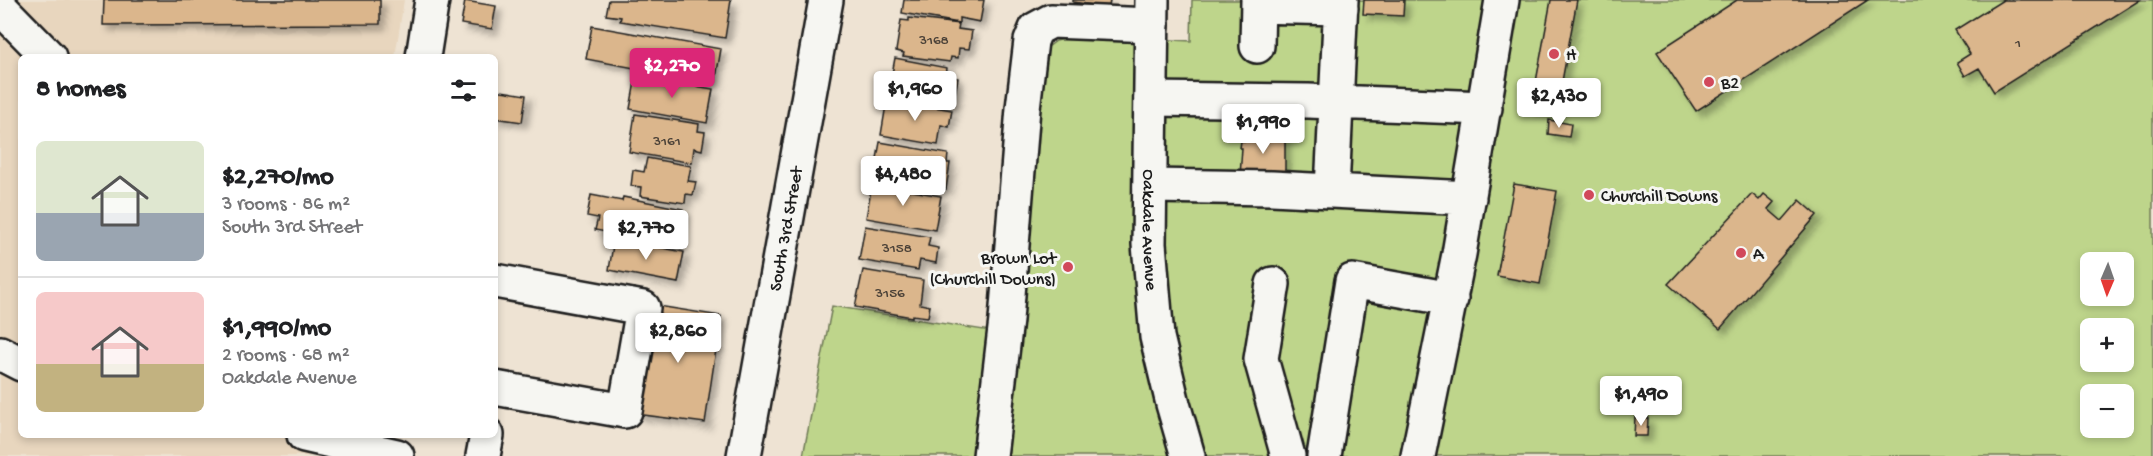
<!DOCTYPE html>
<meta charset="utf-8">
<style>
body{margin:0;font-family:"Gochi Hand",sans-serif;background:#f2f2f2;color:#202124;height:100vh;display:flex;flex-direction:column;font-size:22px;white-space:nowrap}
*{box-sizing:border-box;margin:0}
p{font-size:20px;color:#757577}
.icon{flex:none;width:33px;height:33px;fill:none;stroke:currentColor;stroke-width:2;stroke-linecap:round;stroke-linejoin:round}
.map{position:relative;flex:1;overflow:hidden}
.sheet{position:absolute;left:18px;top:54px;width:480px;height:384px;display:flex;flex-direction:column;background:#fff;border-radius:9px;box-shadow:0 3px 9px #0003}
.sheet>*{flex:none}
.needle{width:39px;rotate:182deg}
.tools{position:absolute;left:2080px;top:252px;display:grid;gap:12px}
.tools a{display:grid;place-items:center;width:54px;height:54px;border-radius:9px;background:#fff;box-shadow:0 3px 9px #0003;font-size:30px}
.price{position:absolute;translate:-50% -51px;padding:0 14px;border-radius:6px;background:#fff;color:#222;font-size:20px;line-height:39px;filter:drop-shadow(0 2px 3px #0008)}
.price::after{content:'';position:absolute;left:50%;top:36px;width:18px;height:14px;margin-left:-9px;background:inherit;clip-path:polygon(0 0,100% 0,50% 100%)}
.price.current{background:#db2777;color:#fff}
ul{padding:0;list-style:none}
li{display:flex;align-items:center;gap:18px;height:150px;padding:0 18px}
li+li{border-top:2px solid #e0e0e0}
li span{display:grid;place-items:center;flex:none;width:168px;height:120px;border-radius:9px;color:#555}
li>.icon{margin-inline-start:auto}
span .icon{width:72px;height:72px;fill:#fffc;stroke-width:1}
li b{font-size:26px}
h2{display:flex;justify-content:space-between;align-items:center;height:72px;padding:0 18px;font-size:26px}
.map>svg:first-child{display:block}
.built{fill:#e8d6be}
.green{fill:#bed58b;stroke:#6d7854;stroke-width:1.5;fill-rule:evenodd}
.building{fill:#dbb68c;stroke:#1c1c1c;stroke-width:1.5;filter:url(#shadow)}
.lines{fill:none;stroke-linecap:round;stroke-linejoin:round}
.minor-casing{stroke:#1c1c1c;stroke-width:38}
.major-casing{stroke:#1c1c1c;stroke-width:38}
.minor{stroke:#f6f6f2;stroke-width:33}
.major{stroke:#f6f6f2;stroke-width:33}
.poi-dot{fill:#d1495b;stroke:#f6f6f2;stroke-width:2}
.labels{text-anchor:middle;stroke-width:6;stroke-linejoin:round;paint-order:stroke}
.number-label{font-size:15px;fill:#4c4238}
.poi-label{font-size:18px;fill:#1c1c1c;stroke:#f6f6f2;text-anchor:start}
.street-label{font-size:18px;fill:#1c1c1c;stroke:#f6f6f2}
</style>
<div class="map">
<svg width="2153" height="456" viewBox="0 0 2153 456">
<defs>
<filter id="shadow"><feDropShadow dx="5.5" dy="5.5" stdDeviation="3" flood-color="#0004"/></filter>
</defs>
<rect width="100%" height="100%" fill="#eee3d3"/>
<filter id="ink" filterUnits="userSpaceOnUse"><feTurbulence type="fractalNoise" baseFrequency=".0167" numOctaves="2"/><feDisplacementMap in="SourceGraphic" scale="12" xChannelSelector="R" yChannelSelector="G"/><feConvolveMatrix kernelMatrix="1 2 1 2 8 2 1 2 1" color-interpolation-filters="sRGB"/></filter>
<g filter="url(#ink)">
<path class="built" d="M 0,0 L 404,0 L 395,57 L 21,57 L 21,435 L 324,435 L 319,456 L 0,456 Z"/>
<path class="green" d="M 1192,0 L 2153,0 L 2153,456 L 803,456 L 832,306 L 990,331 L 1044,50 L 1056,41 L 1079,35 L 1191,41 ZM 2091,262 L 2124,262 L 2124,296 L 2091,296 ZM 2091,328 L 2124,328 L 2124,362 L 2091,362 ZM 2091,394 L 2124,394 L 2124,428 L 2091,428 Z"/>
<path class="building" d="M 104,0 L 380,0 L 380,24 L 103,25 Z
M 609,0 L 731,0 L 725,38 L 620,21 L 621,17 L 606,15 Z
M 904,0 L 984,0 L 980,22 L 959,18 L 959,23 L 902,13 Z
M 1073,0 L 1110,0 L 1109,7 L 1073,2 Z
M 1364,0 L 1404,0 L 1403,16 L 1363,14 Z
M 1551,0 L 1577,0 L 1556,114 L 1531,109 Z
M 1737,0 L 1868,0 L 1696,111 L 1657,52 Z
M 2003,0 L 2140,0 L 1994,92 L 1979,68 L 1965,76 L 1957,62 L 1970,54 L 1955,30 Z
M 465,1 L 496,6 L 492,29 L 461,24 Z
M 909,18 L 959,24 L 958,29 L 972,31 L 969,49 L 959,48 L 958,58 L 951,57 L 950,62 L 903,56 L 904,53 L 896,51 L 901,20 L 909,21 Z
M 592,26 L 721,49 L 715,83 L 586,59 Z
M 895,58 L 947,68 L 946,76 L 958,78 L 953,106 L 888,95 Z
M 636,76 L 713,89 L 707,123 L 630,109 Z
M 495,90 L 526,95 L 522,122 L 495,118 Z
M 887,99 L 952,110 L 949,127 L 941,125 L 938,145 L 881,135 Z
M 635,114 L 699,124 L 698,131 L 705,132 L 702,150 L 694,148 L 692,163 L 629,152 Z
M 1549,120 L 1571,124 L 1569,137 L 1548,134 Z
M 1248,133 L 1285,133 L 1285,174 L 1240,176 L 1242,148 L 1240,148 L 1241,141 L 1247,141 Z
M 880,142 L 948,154 L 947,163 L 950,163 L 946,189 L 874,175 Z
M 647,158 L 691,166 L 688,181 L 696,182 L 693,195 L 686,194 L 685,203 L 640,196 L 641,187 L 631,186 L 633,170 L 644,172 Z
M 872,184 L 941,196 L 935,230 L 866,218 Z
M 1514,184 L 1557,191 L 1540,284 L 1497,276 Z
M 1752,194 L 1759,200 L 1764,194 L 1774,202 L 1768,209 L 1782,221 L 1800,200 L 1817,215 L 1720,329 L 1668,284 Z
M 591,195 L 622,201 L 623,197 L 683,209 L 677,245 L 595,230 L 598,218 L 587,216 Z
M 865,226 L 930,237 L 928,246 L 938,248 L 936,263 L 920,260 L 918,270 L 859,260 Z
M 614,239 L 684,252 L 678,283 L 609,270 Z
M 863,270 L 923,280 L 920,304 L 930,306 L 928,317 L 912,315 L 912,317 L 855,307 Z
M 652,305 L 721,316 L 705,423 L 636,414 Z
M 1635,417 L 1648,418 L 1647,436 L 1634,436 Z"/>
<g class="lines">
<g class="minor-casing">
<path id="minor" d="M 1258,6 L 1341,8
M 0,7 L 49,57
M 1257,46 L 1258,0
M 423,57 L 432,0
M 1151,99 L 1308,101 L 1485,108
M 1150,186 L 1272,188 L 1469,198
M 1332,190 L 1341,0
M 495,281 L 643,308 L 625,411 L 495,388
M 1273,284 L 1261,359 L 1288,456
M 0,353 L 21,364
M 304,435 L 397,456
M 483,456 L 487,435
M 990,456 L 1006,320 L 1023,108 L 1031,41 L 1036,29 L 1051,21 L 1152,25
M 1324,456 L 1352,281 L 1451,299
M 1418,456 L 1459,254 L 1502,0"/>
</g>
<g class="major-casing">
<g id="major">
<path id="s1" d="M 1152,0 L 1149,244 L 1157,337 L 1173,404 L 1188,456"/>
<path id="s2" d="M 744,456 L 826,0"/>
</g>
</g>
<use href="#minor" class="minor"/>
<use href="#major" class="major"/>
</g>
</g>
<g class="poi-dot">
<circle cx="1554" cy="54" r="6"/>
<circle cx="1709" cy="82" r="6"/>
<circle cx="1589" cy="195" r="6"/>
<circle cx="1741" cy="253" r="6"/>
<circle cx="1068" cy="267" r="6"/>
</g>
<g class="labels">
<g class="number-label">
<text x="934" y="44">3168</text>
<text x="2018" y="47">1</text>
<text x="667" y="145">3161</text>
<text x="897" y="252">3158</text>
<text x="890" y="297">3156</text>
</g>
<g class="poi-label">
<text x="1566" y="60">H</text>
<text x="1721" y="88">B2</text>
<text x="1601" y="201">Churchill Downs</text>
<text x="1753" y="259">A</text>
<text x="1056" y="263" text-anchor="end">Brown Lot<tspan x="1056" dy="21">(Churchill Downs)</tspan></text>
</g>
<g class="street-label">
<text dy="6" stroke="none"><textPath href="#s2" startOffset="231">South 3rd Street</textPath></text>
<text dy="6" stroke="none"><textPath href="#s1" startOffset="230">Oakdale Avenue</textPath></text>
</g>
</g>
</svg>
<div class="tools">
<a><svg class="needle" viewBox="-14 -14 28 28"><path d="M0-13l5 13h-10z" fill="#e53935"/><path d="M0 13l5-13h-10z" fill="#757577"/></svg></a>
<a>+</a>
<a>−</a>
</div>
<b class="price current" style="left:672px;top:99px">$2,270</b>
<b class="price" style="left:915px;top:122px">$1,960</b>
<b class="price" style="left:1559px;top:129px">$2,430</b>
<b class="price" style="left:1263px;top:155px">$1,990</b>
<b class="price" style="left:903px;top:207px">$4,480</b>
<b class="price" style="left:646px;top:261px">$2,770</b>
<b class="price" style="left:678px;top:364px">$2,860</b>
<b class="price" style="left:1641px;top:427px">$1,490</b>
<section class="sheet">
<h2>8 homes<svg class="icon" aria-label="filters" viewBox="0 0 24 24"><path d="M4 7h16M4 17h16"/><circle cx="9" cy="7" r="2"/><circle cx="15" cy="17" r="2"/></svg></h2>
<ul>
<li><span style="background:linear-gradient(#dfe7d0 60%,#9aa5b1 0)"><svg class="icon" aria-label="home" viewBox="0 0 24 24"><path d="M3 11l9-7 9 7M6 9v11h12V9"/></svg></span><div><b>$2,270/mo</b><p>3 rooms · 86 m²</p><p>South 3rd Street</p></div></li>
<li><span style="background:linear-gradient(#f6c9c9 60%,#c2b280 0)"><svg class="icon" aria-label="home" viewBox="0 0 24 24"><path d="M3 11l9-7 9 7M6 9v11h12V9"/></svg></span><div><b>$1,990/mo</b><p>2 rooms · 68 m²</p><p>Oakdale Avenue</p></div></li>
</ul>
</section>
</div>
